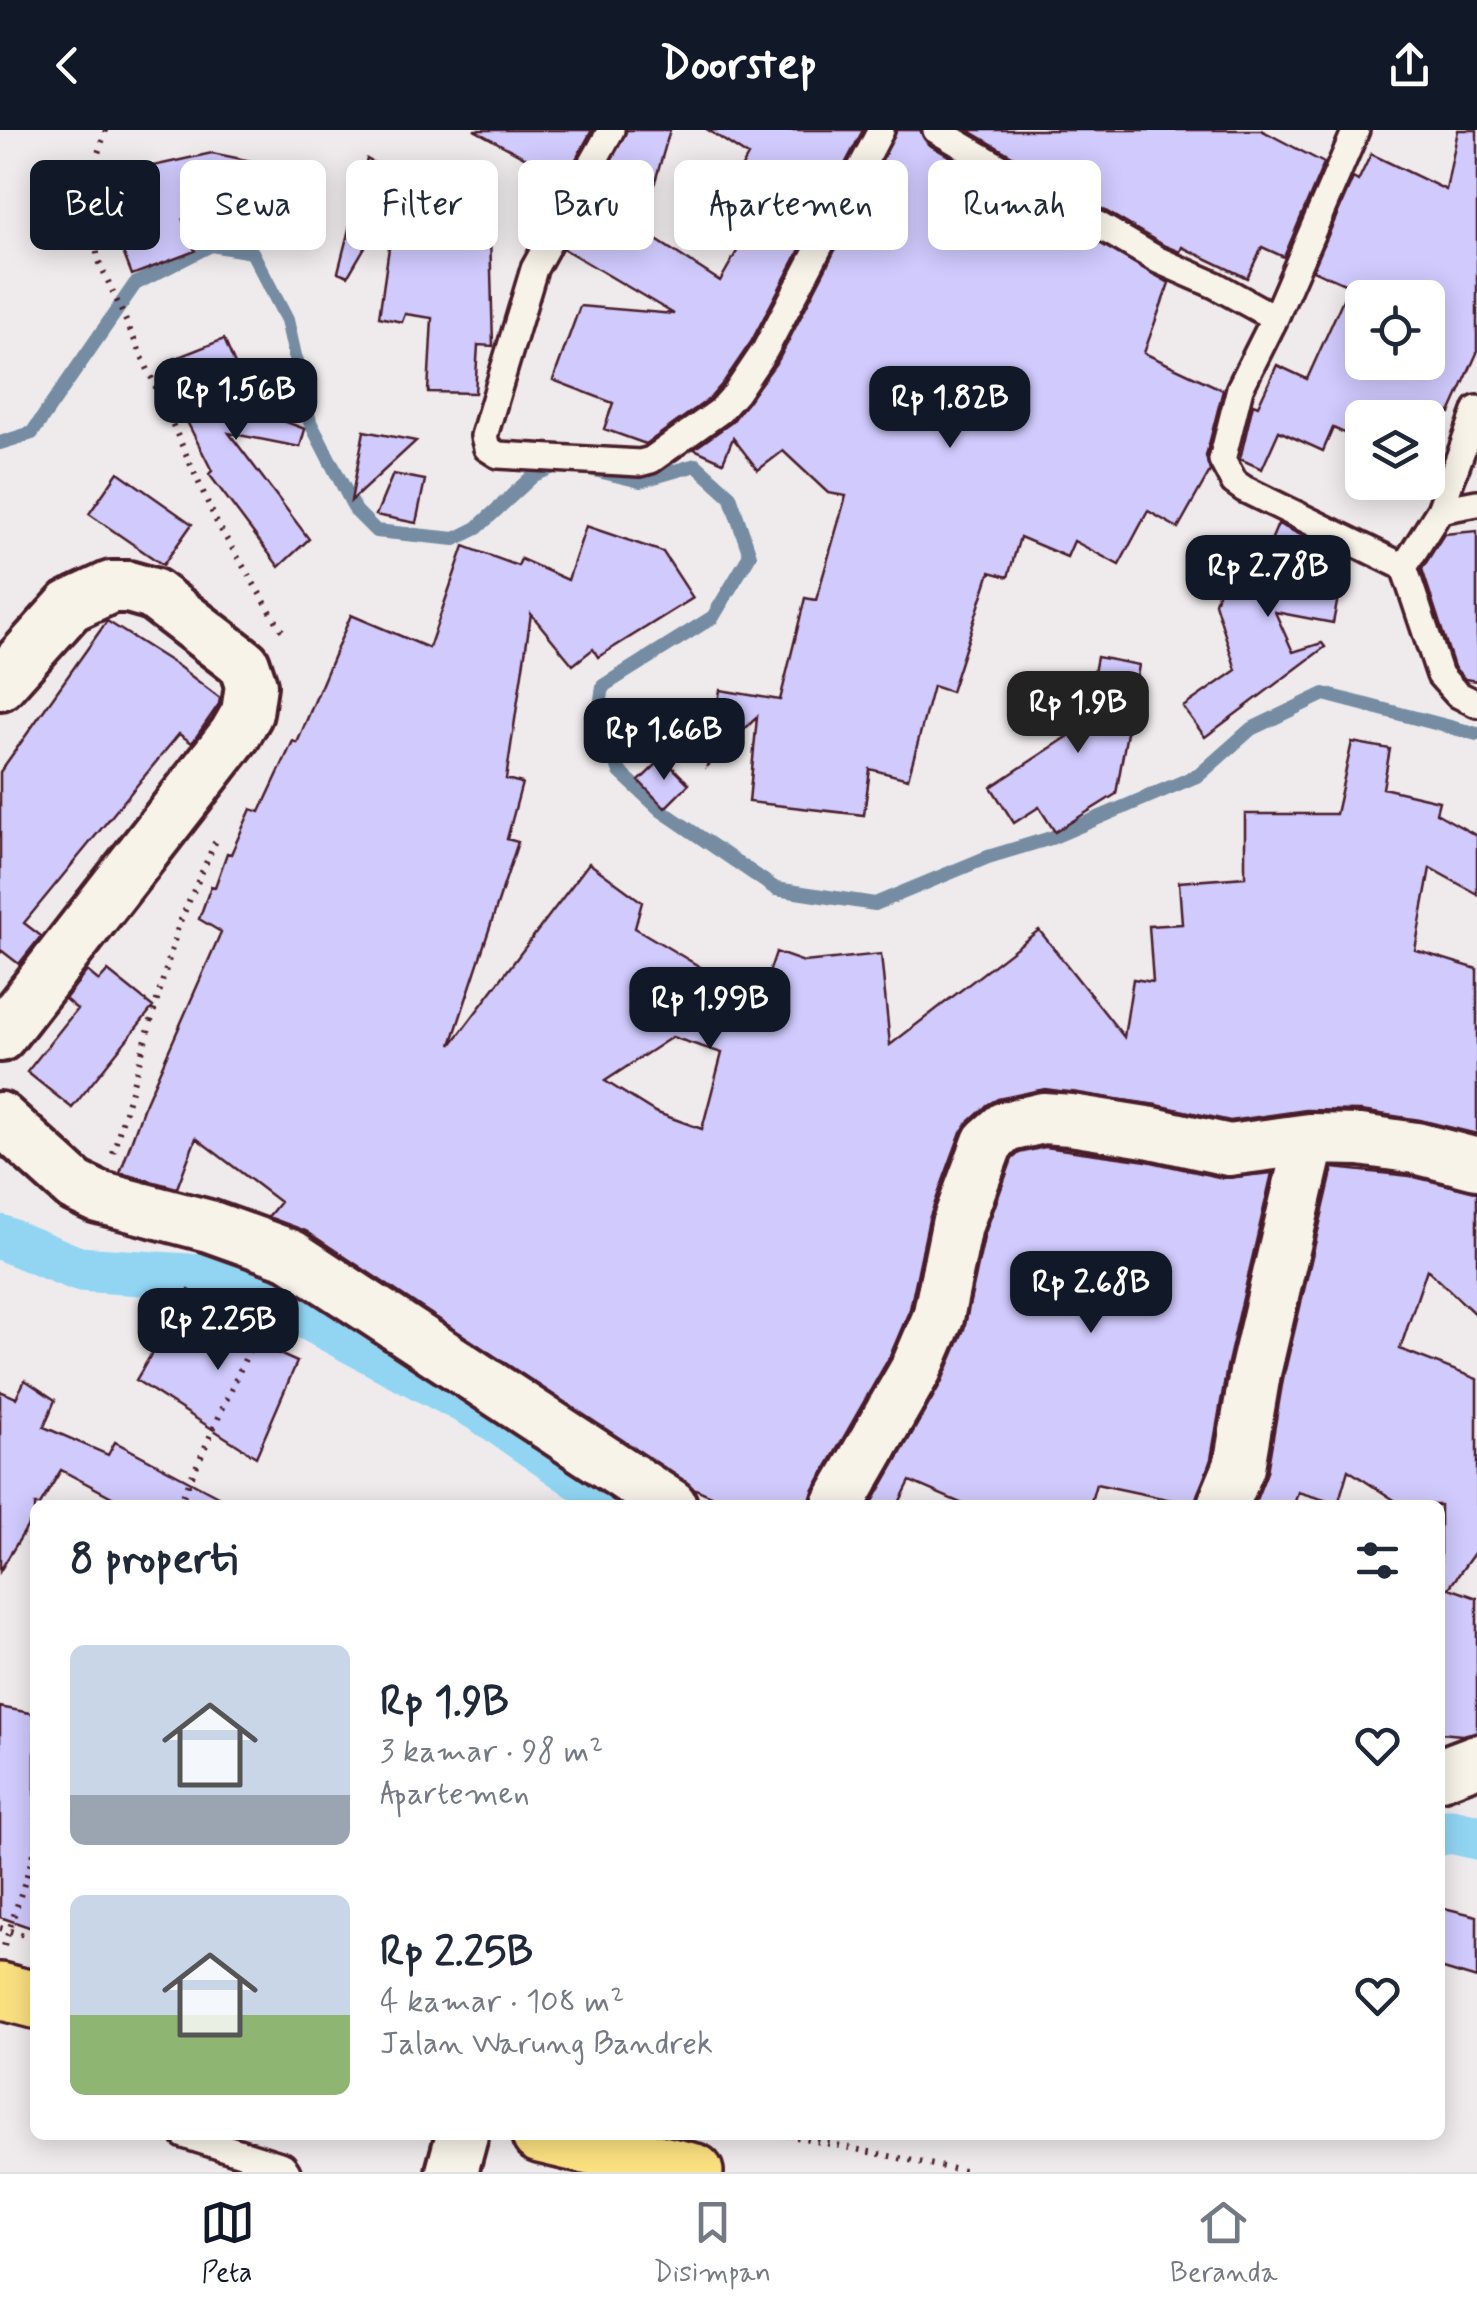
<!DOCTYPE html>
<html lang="id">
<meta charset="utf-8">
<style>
body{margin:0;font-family:Mynerve,sans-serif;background:#f6f6f7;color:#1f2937;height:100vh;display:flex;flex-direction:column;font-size:38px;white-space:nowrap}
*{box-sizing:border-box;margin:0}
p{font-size:32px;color:#747a83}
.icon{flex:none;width:55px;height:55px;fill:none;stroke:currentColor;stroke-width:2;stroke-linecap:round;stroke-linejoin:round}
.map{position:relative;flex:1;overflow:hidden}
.side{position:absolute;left:30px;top:1370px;width:1415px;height:640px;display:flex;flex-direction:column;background:#fff;border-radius:15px;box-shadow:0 5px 25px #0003}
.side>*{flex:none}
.top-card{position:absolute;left:30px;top:30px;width:1418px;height:90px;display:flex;gap:20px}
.tools{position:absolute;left:1345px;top:150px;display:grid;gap:20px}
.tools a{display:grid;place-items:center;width:100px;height:100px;border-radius:15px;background:#fff;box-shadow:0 5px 25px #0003;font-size:50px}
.price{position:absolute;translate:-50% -85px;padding:0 22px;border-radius:20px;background:#111827;color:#fff;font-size:32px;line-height:65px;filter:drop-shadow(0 2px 5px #0008)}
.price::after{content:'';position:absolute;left:50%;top:60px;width:30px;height:22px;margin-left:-15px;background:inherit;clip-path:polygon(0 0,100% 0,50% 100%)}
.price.current{background:#222;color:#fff}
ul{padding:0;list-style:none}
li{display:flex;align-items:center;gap:30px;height:250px;padding:0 40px}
li span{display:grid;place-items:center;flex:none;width:280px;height:200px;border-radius:15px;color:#555}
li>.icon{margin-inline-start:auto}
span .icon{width:120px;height:120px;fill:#fffc;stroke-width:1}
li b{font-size:42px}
h2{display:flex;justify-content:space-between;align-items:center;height:120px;padding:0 40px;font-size:42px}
.tag{padding:0 35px;border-radius:15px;background:#fff;box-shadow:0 5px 25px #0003;font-size:35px;line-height:90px}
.tag.current{background:#111827;color:#fff}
header{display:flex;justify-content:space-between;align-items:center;height:130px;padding:0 40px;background:#111827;color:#fff;font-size:45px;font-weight:700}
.dock{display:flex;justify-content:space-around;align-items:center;height:140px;border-top:2px solid #e0e1e3;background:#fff;font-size:28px;color:#747a83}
.dock a{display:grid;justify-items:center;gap:5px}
.dock .current{color:#111827}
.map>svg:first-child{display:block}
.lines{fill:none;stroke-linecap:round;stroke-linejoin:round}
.stream{stroke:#758ca3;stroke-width:14}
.canal{stroke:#91d5f3;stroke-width:45}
.building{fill:#d0cafd;stroke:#4a1f2b;stroke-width:2.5;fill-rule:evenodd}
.service-casing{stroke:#4a1f2b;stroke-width:32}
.minor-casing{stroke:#4a1f2b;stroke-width:58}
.primary-casing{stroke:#4a1f2b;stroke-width:62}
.path{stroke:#4a1f2b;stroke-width:6;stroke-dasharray:2.5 8;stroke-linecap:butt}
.service{stroke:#f7f3e8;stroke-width:25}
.minor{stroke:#f7f3e8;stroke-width:50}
.primary{stroke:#fbe080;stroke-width:55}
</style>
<header><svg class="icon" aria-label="back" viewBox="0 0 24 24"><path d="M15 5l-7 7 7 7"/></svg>Doorstep<svg class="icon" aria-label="share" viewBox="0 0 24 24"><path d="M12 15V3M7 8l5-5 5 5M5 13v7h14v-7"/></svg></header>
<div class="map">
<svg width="1477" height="2042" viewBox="0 0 1477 2042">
<rect width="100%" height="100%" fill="#efebec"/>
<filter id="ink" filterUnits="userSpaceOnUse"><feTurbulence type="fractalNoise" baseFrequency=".01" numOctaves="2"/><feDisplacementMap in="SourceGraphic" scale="20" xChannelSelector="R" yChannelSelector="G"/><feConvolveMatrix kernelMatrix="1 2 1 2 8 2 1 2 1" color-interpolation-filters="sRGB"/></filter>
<g filter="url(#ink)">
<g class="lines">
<path class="stream" d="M 0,313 L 32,303 L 135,154 L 211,115 L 252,122 L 287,190 L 310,292 L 356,381 L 376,401 L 455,409 L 477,398 L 534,345 L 563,333
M 594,340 L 640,351 L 696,335 L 730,366 L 750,425 L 713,487 L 603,556 L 599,583 L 620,642 L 662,681 L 776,759 L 875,774 L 988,727 L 1051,708 L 1199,645 L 1251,599 L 1324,564 L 1477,604"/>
<path class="canal" d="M 0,1107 L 78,1139 L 235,1149 L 481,1280 L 619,1375
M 1440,1703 L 1451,1701 L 1477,1707"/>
</g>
<path class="building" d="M 474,0 L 592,0 L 565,49 Z
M 627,0 L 670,0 L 641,100 L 720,151 L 772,60 L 739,42 L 748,26 L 708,0 L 863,0 L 751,212 L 723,253 L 709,269 L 646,314 L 604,299 L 613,273 L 553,250 L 580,176 L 674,184 L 564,119 Z
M 897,0 L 920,0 L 928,14 L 1169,153 L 1144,223 L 1223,260 L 1206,326 L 1210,341 L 1178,398 L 1148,381 L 1119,435 L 1074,411 L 1067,427 L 1020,407 L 1008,447 L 990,442 L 951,562 L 933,556 L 908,649 L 870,639 L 864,685 L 749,672 L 757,587 L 707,636 L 720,560 L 780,570 L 805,468 L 816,470 L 846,366 L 828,363 L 783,321 L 758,340 L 733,308 L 723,332 L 694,319 L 732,292 L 779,229 Z
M 968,0 L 1261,0 L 1324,33 L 1284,127 L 1262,117 L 1247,148 L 1182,117 L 1180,122 L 1165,116 Z
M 1458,0 L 1477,0 L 1477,223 L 1450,283 L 1446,281 L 1428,322 L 1428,288 L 1362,288 L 1362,311 L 1333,298 L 1323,321 L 1279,301 L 1262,339 L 1240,329 L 1253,274 L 1258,276 L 1277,235 L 1307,249 L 1349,156 L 1313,140 L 1353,48 L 1358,51 L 1371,24 L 1446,60 ZM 1362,168 L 1428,168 L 1428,232 L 1362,232 Z
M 212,23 L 276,36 L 263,105 L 183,90 L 195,121 L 132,145 L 114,99 L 136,91 L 126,42 Z
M 367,29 L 404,50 L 348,146 L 338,142 Z
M 394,83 L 429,92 L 425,105 L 490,102 L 493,216 L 478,215 L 475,263 L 428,262 L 432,188 L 405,184 L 402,192 L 379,187 Z
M 224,209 L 237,239 L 235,248 L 249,278 L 305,299 L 300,317 L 229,303 L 309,409 L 279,437 L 209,344 L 212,341 L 165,248 L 176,241 L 171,230 Z
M 364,301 L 416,311 L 351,371 Z
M 118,342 L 192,394 L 163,435 L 89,384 Z
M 393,344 L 425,350 L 416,393 L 376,385 Z
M 1278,394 L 1346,427 L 1333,493 L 1275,482 L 1293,522 L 1322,513 L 1325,517 L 1205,607 L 1183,577 L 1236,540 L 1215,473 L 1230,423 L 1262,432 Z
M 586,396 L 663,422 L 693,468 L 598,527 L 593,519 L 573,535 L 531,484 L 506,649 L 522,653 L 507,709 L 518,712 L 451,915 L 589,733 L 642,772 L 635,798 L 759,872 L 776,822 L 804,832 L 881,824 L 890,915 L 1039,800 L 1124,907 L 1133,849 L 1153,852 L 1149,796 L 1182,794 L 1179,752 L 1245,747 L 1245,684 L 1336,684 L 1352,612 L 1390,619 L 1383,658 L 1439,671 L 1436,683 L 1477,706 L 1477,764 L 1430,738 L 1415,820 L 1477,839 L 1477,1004 L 1420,990 L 1361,981 L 1306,980 L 1230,991 L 1157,975 L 1045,959 L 998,969 L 987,975 L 961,1002 L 929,1089 L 910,1179 L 890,1226 L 813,1361 L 809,1375 L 732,1375 L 693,1358 L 306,1101 L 268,1087 L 280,1072 L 196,1008 L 177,1058 L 120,1043 L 143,979 L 221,802 L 199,789 L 211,756 L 215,757 L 227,723 L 231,724 L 251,679 L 260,682 L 293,611 L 297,613 L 351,485 L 429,518 L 464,416 L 518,436 L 521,429 L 568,450 ZM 672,907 L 722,923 L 702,999 L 655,982 L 605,951 Z
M 1477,401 L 1477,551 L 1465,549 L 1454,537 L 1422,439 L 1444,404 Z
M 107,491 L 178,536 L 220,568 L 219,574 L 192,613 L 179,604 L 24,793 L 41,806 L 19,834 L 2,821 L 0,823 L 0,642 Z
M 1097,527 L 1139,535 L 1116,664 L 1055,702 L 1039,677 L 1014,693 L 991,657 L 1084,596 Z
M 663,628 L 689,654 L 665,678 L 639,651 Z
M 87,841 L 99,851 L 108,841 L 153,877 L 72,978 L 27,942 L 77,879 L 65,869 Z
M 1045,1017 L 1147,1031 L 1223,1048 L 1272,1043 L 1227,1237 L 1211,1329 L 1195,1375 L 1096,1354 L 1090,1375 L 965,1375 L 910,1351 L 898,1375 L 871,1375 L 941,1253 L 964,1199 L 985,1103 L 1012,1029 L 1019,1023 Z
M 1333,1038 L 1410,1046 L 1477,1062 L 1477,1186 L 1427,1139 L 1400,1219 L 1477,1249 L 1477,1419 L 1449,1458 L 1477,1468 L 1477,1602 L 1462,1605 L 1440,1603 L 1440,1375 L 1402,1375 L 1348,1340 L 1338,1374 L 1298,1362 L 1294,1375 L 1254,1375 L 1267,1342 L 1283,1249 Z
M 189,1160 L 252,1198 L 246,1209 L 297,1232 L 256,1327 L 136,1250 Z
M 25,1250 L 55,1270 L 44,1297 L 108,1325 L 115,1312 L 235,1375 L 127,1375 L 61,1340 L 40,1375 L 35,1375 L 35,1384 L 0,1441 L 0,1261 L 16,1268 Z
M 0,1577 L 35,1584 L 35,1799 L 0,1787 Z
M 1440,1777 L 1477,1786 L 1477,1849 L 1440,1838 Z"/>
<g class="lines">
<g class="service-casing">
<path id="service" d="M 611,0 L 534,139 L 484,306 L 487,318 L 498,325 L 640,333 L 651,330 L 720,281 L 736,263 L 765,220 L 881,0
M 936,0 L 1158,130 L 1215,155 L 1275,188
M 1356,0 L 1275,188 L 1240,258 L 1222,330 L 1234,352 L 1244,359 L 1404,437
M 1477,279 L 1440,380 L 1404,437 L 1440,545 L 1457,564 L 1477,574
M 1440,380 L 1477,373
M 184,2005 L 283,2036 L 287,2042"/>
</g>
<g class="minor-casing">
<path id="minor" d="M 0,554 L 70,476 L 111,457 L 128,457 L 153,464 L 244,534 L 251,555 L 247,583 L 235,604 L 0,906
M 0,988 L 75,1056 L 98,1067 L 209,1096 L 290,1125 L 671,1375
M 838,1375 L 916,1239 L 938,1188 L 957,1095 L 988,1012 L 1005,997 L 1043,988 L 1071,990 L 1152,1003 L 1229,1020 L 1310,1009 L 1360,1010 L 1416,1018 L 1477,1034
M 1223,1375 L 1239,1337 L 1255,1243 L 1310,1009
M 1440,1644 L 1477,1630
M 452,2042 L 462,2005"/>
</g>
<g class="primary-casing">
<path id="primary" d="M 0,1861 L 35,1870
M 540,2005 L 695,2042"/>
</g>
<path class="path" d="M 106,0 L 86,58 L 98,129 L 217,393 L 286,507
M 113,1023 L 179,794 L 217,708
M 179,1375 L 273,1167
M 0,1798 L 35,1808
M 4,1816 L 35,1720
M 786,2005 L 968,2042"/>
<use href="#service" class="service"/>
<use href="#minor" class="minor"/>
<use href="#primary" class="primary"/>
</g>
</g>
</svg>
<div class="tools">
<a><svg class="icon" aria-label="locate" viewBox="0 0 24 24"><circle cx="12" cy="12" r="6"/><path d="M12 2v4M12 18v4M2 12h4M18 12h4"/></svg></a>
<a><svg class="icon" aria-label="layers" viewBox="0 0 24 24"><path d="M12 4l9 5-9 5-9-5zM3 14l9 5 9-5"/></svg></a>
</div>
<b class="price" style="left:236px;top:313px">Rp 1.56B</b>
<b class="price" style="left:950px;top:321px">Rp 1.82B</b>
<b class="price" style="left:1268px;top:490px">Rp 2.78B</b>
<b class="price current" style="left:1078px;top:626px">Rp 1.9B</b>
<b class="price" style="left:664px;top:653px">Rp 1.66B</b>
<b class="price" style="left:710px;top:922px">Rp 1.99B</b>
<b class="price" style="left:1091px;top:1206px">Rp 2.68B</b>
<b class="price" style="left:218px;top:1243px">Rp 2.25B</b>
<div class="top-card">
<a class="tag current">Beli</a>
<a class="tag">Sewa</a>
<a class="tag">Filter</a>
<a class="tag">Baru</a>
<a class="tag">Apartemen</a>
<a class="tag">Rumah</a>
</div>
<section class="side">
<h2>8 properti<svg class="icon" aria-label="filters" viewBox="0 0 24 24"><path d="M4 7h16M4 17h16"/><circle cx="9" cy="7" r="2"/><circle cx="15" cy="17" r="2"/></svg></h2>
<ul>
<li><span style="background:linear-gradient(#c9d6e8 75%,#9aa5b1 0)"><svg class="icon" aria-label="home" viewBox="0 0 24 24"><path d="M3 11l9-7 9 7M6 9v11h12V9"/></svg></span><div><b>Rp 1.9B</b><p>3 kamar · 98 m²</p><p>Apartemen</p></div><svg class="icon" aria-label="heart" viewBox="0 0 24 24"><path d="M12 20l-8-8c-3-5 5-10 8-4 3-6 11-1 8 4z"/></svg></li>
<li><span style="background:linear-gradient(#c9d6e8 60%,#8fb573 0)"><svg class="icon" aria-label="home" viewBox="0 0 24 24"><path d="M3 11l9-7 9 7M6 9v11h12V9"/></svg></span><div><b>Rp 2.25B</b><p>4 kamar · 108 m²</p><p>Jalan Warung Bandrek</p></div><svg class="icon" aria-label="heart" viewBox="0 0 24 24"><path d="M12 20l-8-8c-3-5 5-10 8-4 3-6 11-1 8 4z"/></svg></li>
</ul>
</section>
</div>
<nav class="dock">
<a class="current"><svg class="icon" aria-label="map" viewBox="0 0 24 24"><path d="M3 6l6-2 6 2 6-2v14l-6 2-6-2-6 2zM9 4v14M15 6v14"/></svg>Peta</a>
<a><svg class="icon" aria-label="saved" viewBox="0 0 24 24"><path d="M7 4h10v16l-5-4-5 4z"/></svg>Disimpan</a>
<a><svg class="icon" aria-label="home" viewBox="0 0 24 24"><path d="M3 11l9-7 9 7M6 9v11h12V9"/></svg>Beranda</a>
</nav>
